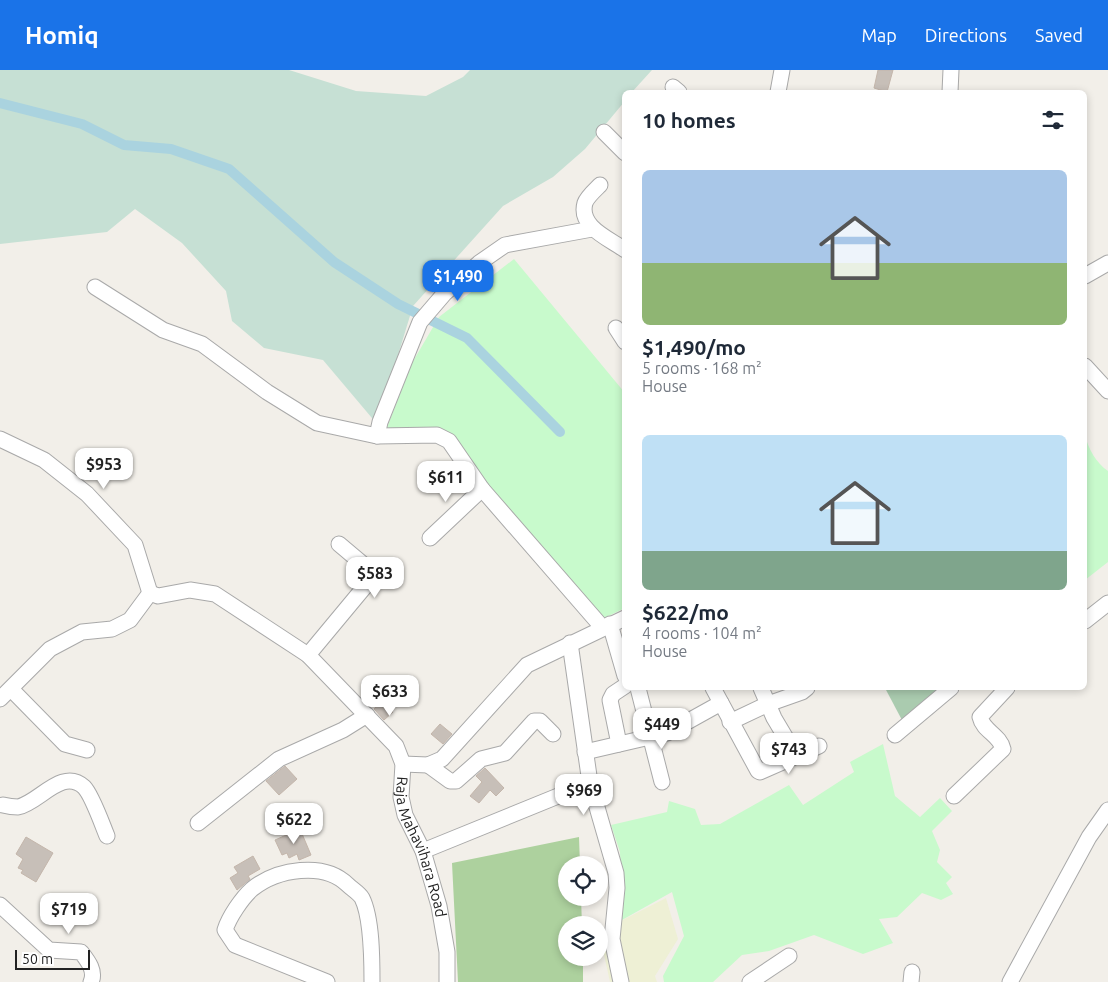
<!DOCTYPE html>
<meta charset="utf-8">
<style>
body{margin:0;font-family:Ubuntu,sans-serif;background:#f2f2f3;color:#1f2937;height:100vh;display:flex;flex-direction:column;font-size:19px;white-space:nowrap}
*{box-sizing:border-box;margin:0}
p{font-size:16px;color:#747a83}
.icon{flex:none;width:28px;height:28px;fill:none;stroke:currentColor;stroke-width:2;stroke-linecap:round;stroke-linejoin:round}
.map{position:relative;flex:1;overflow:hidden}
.details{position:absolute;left:622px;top:20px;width:465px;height:600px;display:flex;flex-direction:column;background:#fff;border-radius:8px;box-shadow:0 2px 8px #0003}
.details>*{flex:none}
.controls{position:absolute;left:558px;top:786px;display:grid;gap:10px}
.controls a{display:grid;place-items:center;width:50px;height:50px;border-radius:50%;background:#fff;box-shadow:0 2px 8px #0003;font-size:25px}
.scale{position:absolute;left:15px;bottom:12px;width:75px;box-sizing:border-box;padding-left:5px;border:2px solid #222;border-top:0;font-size:14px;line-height:18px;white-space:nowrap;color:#222;-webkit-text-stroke:4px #fff;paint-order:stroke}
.price{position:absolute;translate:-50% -42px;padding:0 11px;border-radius:10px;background:#fff;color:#222;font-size:16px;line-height:32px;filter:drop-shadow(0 1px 2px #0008)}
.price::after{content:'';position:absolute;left:50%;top:30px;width:15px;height:11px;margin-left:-8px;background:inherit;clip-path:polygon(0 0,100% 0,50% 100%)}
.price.active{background:#1a73e8;color:#fff}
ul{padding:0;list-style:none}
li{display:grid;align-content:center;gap:10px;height:265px;padding:0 20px}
li span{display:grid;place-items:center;height:155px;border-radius:8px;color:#555}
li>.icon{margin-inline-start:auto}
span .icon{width:90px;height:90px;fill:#fffc;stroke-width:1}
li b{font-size:21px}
h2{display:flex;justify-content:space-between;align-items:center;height:60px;padding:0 20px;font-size:21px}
header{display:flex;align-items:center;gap:30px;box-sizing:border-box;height:70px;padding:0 25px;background:#1a73e8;color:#fff}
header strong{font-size:24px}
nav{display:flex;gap:28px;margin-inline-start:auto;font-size:18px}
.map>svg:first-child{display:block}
.farmland{fill:#eef0d5}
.forest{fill:#add19e}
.wetland{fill:#c6e0d4}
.cemetery{fill:#aacbaf}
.park{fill:#c8facc}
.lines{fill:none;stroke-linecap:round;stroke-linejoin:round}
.canal{stroke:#aad3df;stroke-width:10}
.building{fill:#c7bfb8;stroke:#c4b6ab}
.minor-casing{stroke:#a9a9a9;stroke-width:17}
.minor{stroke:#fff;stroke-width:15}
.labels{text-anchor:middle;stroke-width:4.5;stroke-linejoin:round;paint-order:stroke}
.street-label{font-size:15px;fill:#222;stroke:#fff}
</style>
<header>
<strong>Homiq</strong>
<nav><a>Map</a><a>Directions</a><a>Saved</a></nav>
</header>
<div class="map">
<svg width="1108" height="912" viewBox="0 0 1108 912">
<rect width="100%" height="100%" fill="#f2efe9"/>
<path class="farmland" d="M 666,828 L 678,869 L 655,906 L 657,912 L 610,912 L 599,862 Z"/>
<path class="forest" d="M 579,767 L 580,795 L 566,795 L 566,828 L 581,828 L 582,855 L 566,855 L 566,888 L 583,888 L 583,912 L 458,912 L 452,793 Z"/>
<path class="wetland" d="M 0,0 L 289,0 L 356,21 L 426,26 L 463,7 L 470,0 L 652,0 L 632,22 L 625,22 L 625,31 L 585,79 L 553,107 L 503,136 L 413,236 L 377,354 L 323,290 L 264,278 L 232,251 L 226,221 L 182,173 L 135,139 L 107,162 L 0,174 Z"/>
<path class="cemetery" d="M 885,618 L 944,618 L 903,652 Z"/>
<path class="park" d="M 514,189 L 625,323 L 625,538 L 596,552 L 454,372 L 386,360 L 412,293 L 439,247 Z
M 1085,365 C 1088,378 1096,393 1108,401 L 1108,492 L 1085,510 Z
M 883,674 L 895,726 L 920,747 L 940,728 L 952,741 L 932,761 L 940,780 L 937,792 L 952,807 L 946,813 L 953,824 L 941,830 L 922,823 L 897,847 L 879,849 L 893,873 L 863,884 L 814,865 L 769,881 L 742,885 L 713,912 L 664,912 L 663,906 L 684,866 L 672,822 L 622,850 L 620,782 L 611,755 L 667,742 L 669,731 L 695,739 L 701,755 L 720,754 L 789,715 L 803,735 L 854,702 L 850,692 Z"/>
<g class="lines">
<path class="canal" d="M 0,33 L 82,54 L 124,75 L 171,79 L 229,99 L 334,192 L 398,234 L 467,268 L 560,362"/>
</g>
<path class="building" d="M 878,0 L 893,0 L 887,22 L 874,18 Z
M 382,630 L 393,642 L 384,650 L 374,639 Z
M 440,654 L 452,664 L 443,674 L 431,664 Z
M 285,696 L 297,709 L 279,725 L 266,711 Z
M 485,698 L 504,718 L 496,726 L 490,720 L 479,733 L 470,726 L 482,712 L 476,706 Z
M 300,759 L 311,785 L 299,790 L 297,784 L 289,788 L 287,783 L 282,785 L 275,770 Z
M 26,767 L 53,783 L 36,812 L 21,803 L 23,800 L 18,798 L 23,789 L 16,784 Z
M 253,786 L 260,799 L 248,806 L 250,809 L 237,820 L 230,808 L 238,803 L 234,797 Z"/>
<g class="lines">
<g class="minor-casing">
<g id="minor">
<path d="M 673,17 L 679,22"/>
<path d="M 778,22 L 782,0"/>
<path d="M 950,22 L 951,0"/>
<path d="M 604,62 L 625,83"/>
<path d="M 600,115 C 595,120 587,127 585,133 C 578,157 610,169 625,180"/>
<path d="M 1085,206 L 1108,193"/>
<path d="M 95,217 L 163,260 L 202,274 L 267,322 L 317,353 L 377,366 L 437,365 L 449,371 L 482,419 L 602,557"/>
<path d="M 616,258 L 625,272"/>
<path d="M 1085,296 L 1108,321"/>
<path d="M 377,366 L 380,352 L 420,252 L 444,224 L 479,193 L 505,175 L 592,159"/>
<path d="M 0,369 L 44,390 L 87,424 L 135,475 L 150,523"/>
<path d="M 430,468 L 482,419"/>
<path id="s1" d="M 150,523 L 158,526 L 190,520 L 215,524 L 308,585 L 396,676 L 403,694 L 401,727 L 405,745 L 423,781 L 439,836 L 447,882 L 447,912"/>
<path d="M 1085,551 L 1108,533"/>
<path d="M 610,554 L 625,606"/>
<path d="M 570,573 L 590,713 L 616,803 L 617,818 L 612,869 L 621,912"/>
<path d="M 308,585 L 372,508 L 371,501 L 339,474"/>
<path d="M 638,618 L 662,712"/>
<path d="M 713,618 L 758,701 L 760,702 L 819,676"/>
<path d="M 761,618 L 774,648 L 796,685"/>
<path d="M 11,619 L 65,674 L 87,680"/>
<path d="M 0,629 L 50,579 L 82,562 L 112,559 L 130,550 L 150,523"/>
<path d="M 730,652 L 768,634 L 802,622 L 807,618"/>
<path d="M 895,665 L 951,618"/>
<path d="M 619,674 L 610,630 L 613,624 L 625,616"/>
<path d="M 585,682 L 667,663 L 721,633"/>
<path d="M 403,694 L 428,695 L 442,689 L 527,595 L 625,548"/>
<path d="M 428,695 L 450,711 L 456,711 L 481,689 L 505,683 L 534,651 L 540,651 L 553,664"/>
<path d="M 954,726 L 1003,679 C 1000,665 983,661 980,647 L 1007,618"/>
<path d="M 3,735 C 7,736 13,737 18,737 C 39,733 62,697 84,717 C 92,725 102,754 107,766"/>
<path d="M 198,753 L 279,689 L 343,660 L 367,645"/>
<path d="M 423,781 L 590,713"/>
<path d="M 0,835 L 49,880 L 81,882 C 88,891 96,901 91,912"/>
<path d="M 327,912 L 235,875 L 225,860 C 229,847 242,828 252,819 C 277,799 324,791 348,815 C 352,819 359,823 362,828 C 372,848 372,890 372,912"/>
<path d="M 750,912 L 789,886"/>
<path d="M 911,912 L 912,902"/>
<path d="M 1010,912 L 1089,767 L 1108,740"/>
</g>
</g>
<use href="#minor" class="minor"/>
</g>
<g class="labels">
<g class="street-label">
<text dy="5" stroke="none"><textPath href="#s1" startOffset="410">Raja Mahavihara Road</textPath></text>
</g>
</g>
</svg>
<div class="controls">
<a><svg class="icon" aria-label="locate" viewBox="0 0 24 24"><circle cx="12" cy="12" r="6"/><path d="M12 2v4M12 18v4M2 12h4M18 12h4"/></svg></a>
<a><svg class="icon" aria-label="layers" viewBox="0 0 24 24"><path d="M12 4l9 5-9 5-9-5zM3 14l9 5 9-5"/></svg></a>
</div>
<div class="scale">50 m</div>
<b class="price active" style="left:458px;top:232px">$1,490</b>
<b class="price" style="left:104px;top:420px">$953</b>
<b class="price" style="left:446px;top:433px">$611</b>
<b class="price" style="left:375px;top:529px">$583</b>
<b class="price" style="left:390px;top:647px">$633</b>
<b class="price" style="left:662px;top:680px">$449</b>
<b class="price" style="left:789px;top:705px">$743</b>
<b class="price" style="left:584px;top:746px">$969</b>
<b class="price" style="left:294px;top:775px">$622</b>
<b class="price" style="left:69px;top:865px">$719</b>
<section class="details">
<h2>10 homes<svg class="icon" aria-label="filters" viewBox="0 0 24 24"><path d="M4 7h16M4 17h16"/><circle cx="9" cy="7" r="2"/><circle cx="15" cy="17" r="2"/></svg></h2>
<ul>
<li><span style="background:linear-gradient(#a9c7e8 60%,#8fb573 0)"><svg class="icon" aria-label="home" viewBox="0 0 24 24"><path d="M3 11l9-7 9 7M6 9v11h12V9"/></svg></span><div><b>$1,490/mo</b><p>5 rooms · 168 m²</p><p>House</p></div></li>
<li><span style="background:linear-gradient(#bfe0f5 75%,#7fa58c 0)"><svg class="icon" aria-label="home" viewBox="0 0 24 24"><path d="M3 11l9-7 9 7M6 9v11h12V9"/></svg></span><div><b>$622/mo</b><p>4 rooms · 104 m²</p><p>House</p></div></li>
</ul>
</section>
</div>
